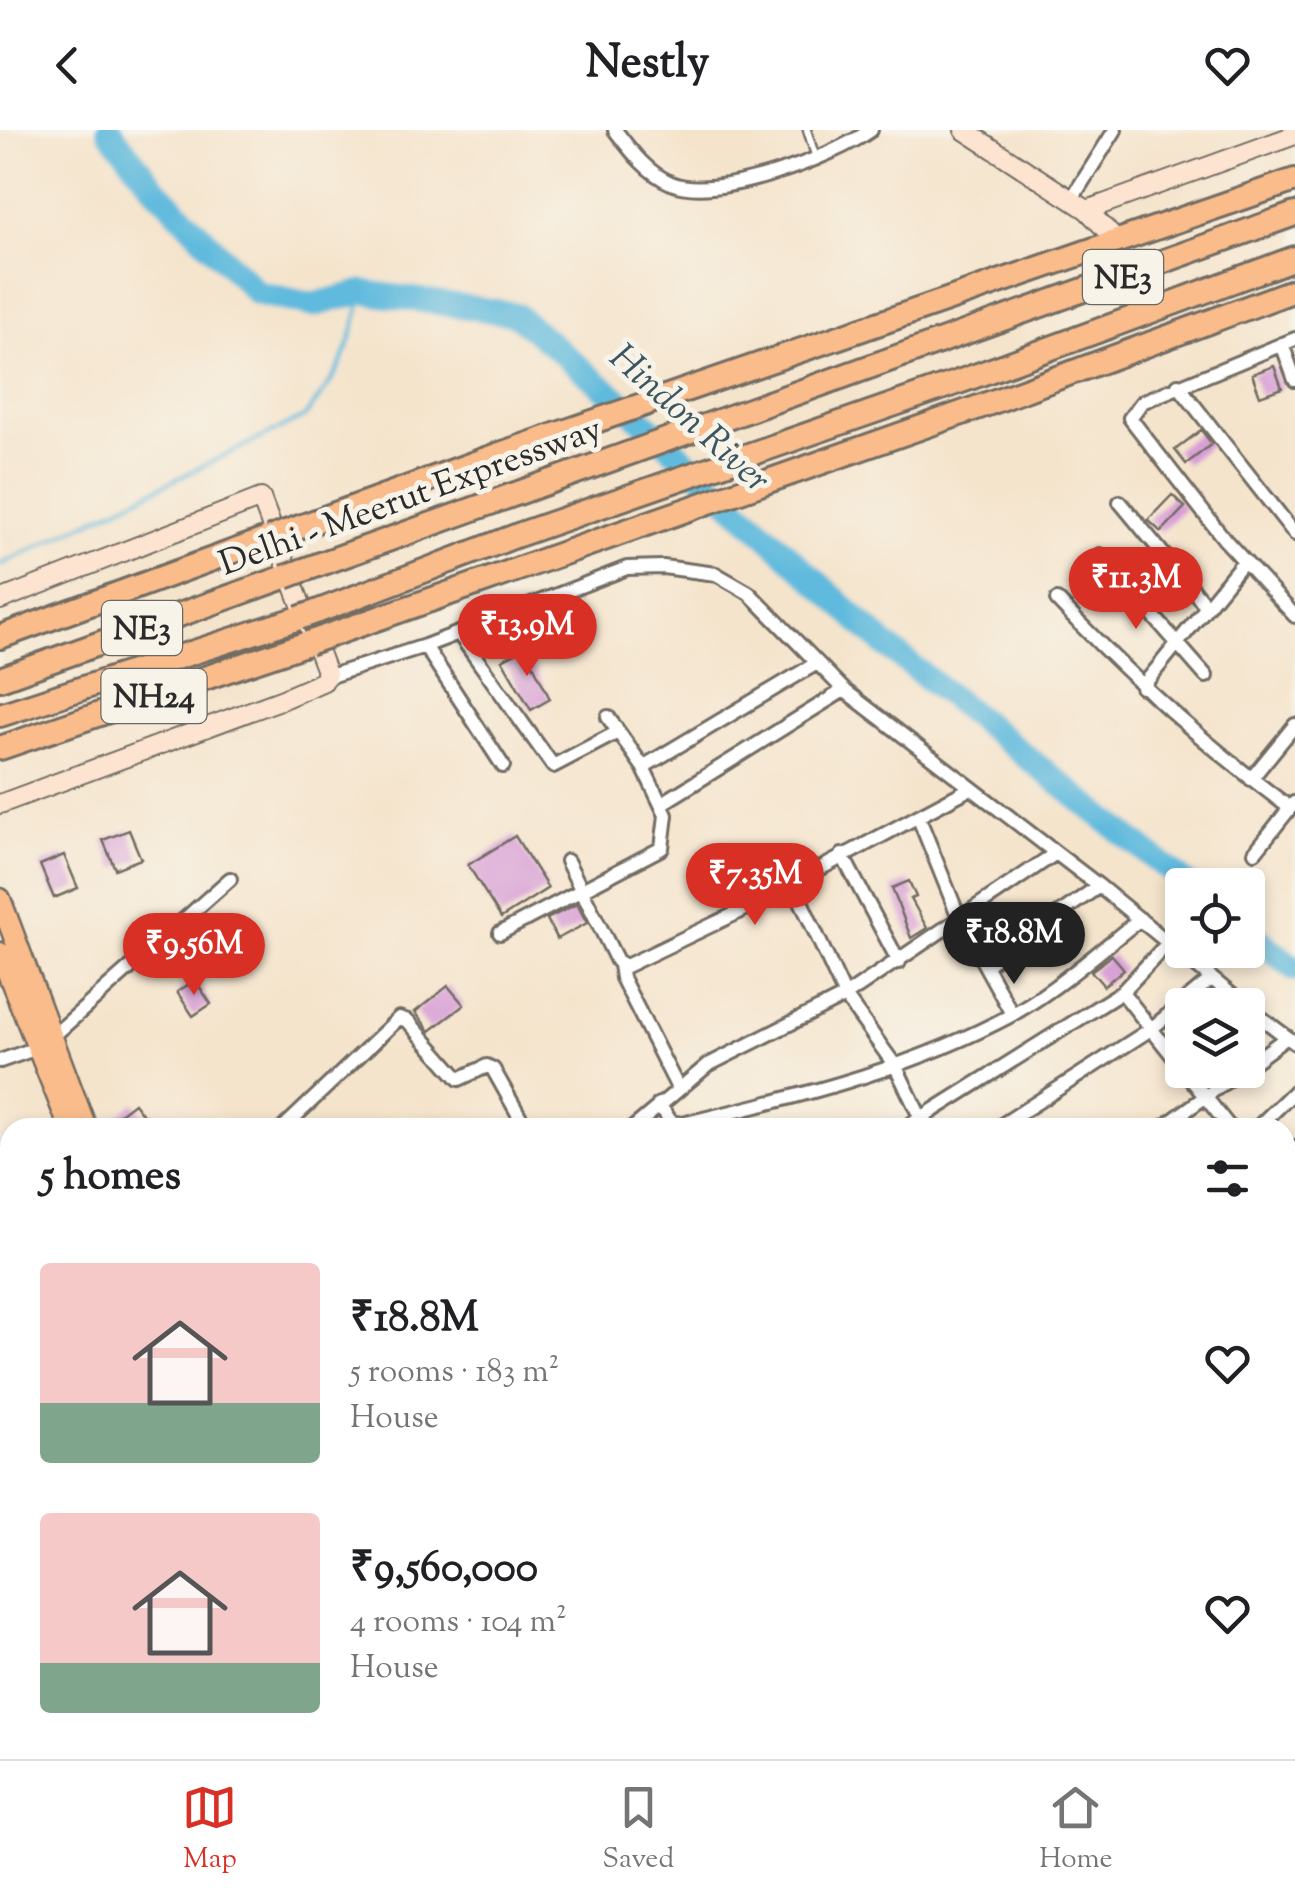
<!DOCTYPE html>
<meta charset="utf-8">
<style>
body{margin:0;font-family:"Sorts Mill Goudy",serif;background:#f6f6f6;color:#202124;height:100vh;display:flex;flex-direction:column;font-size:38px;white-space:nowrap}
*{box-sizing:border-box;margin:0}
p{font-size:32px;color:#757577}
.icon{flex:none;width:55px;height:55px;fill:none;stroke:currentColor;stroke-width:2;stroke-linecap:round;stroke-linejoin:round}
.map{position:relative;flex:1;overflow:hidden}
.sheet{position:absolute;left:0px;top:988px;width:1295px;height:642px;display:flex;flex-direction:column;background:#fff;border-radius:30px 30px 0 0;box-shadow:0 5px 15px #0003}
.sheet>*{flex:none}
.controls{position:absolute;left:1165px;top:738px;display:grid;gap:20px}
.controls a{display:grid;place-items:center;width:100px;height:100px;border-radius:10px;background:#fff;box-shadow:0 5px 15px #0003;font-size:50px}
.price{position:absolute;translate:-50% -85px;padding:0 22px;border-radius:35px;background:#d93025;color:#fff;font-size:32px;line-height:65px;filter:drop-shadow(0 2px 5px #0008)}
.price::after{content:'';position:absolute;left:50%;top:60px;width:30px;height:22px;margin-left:-15px;background:inherit;clip-path:polygon(0 0,100% 0,50% 100%)}
.price.active{background:#222;color:#fff}
ul{padding:0;list-style:none}
li{display:flex;align-items:center;gap:30px;height:250px;padding:0 40px}
li span{display:grid;place-items:center;flex:none;width:280px;height:200px;border-radius:10px;color:#555}
li>.icon{margin-inline-start:auto}
span .icon{width:120px;height:120px;fill:#fffc;stroke-width:1}
li b{font-size:42px}
h2{display:flex;justify-content:space-between;align-items:center;height:120px;padding:0 40px;font-size:42px}
header{display:flex;justify-content:space-between;align-items:center;height:130px;padding:0 40px;background:#fff;font-size:45px;font-weight:700}
.dock{display:flex;justify-content:space-around;align-items:center;height:140px;border-top:2px solid #e0e0e0;background:#fff;font-size:28px;color:#757577}
.dock a{display:grid;justify-items:center;gap:5px}
.dock .active{color:#d93025}
.map>svg:first-child{display:block}
.lines{fill:none;stroke-linecap:round;stroke-linejoin:round}
.stream{stroke:#5fbadd;stroke-width:4}
.river{stroke:#5fbadd;stroke-width:25}
.building{fill:#d89fd6}
.lane-casing{stroke:#726c63;stroke-width:11}
.street-casing{stroke:#726c63;stroke-width:18}
.secondary-casing{stroke:#726c63;stroke-width:22}
.primary-casing{stroke:#726c63;stroke-width:25}
.highway-casing{stroke:#726c63;stroke-width:28}
.lane{stroke:#fff;stroke-width:6}
.street{stroke:#fff;stroke-width:12}
.secondary{stroke:#fde4d1;stroke-width:18}
.primary{stroke:#fabc8b;stroke-width:20}
.highway{stroke:#fabc8b;stroke-width:22}
.highway-bridge-casing{stroke:#726c63;stroke-width:28;stroke-linecap:butt}
.highway-bridge{stroke:#fabc8b;stroke-width:22}
.labels{text-anchor:middle;stroke-width:10;stroke-linejoin:round;paint-order:stroke}
.shield{fill:#f7f3e8;stroke:#686764;stroke-width:2.5}
.shield-label{font-size:32px;font-weight:bold;fill:#2b2b2b}
.street-label{font-size:35px;fill:#2b2b2b;stroke:#f7f3e8}
.water-label{font-size:38px;font-style:italic;fill:#3b5660;stroke:#f7f3e8}
</style>
<header><svg class="icon" aria-label="back" viewBox="0 0 24 24"><path d="M15 5l-7 7 7 7"/></svg>Nestly<svg class="icon" aria-label="heart" viewBox="0 0 24 24"><path d="M12 20l-8-8c-3-5 5-10 8-4 3-6 11-1 8 4z"/></svg></header>
<div class="map">
<svg width="1295" height="1629" viewBox="0 0 1295 1629">
<rect width="100%" height="100%" fill="#f7f3e8"/>
<filter id="ink" filterUnits="userSpaceOnUse"><feTurbulence type="fractalNoise" baseFrequency=".01" numOctaves="2"/><feDisplacementMap in="SourceGraphic" scale="20" xChannelSelector="R" yChannelSelector="G"/><feConvolveMatrix kernelMatrix="1 2 1 2 8 2 1 2 1" color-interpolation-filters="sRGB"/></filter>
<filter id="wash" filterUnits="userSpaceOnUse"><feTurbulence type="fractalNoise" baseFrequency=".0048" numOctaves="4" result="noise"/><feDisplacementMap in="SourceGraphic" scale="40" xChannelSelector="R" yChannelSelector="G"/><feGaussianBlur stdDeviation="2.25" result="paint"/><feColorMatrix in="noise" values="0 0 0 0 0 0 0 0 0 0 0 0 0 0 0 0 0 1.4 0 .05"/><feComposite in="paint" operator="in"/></filter>
<g filter="url(#wash)">
<rect width="100%" height="100%" fill="#f5e4cc"/>
<g class="lines">
<path class="stream" d="M 0,435 L 304,287 C 343,241 350,219 363,162"/>
<path class="river" d="M 109,0 L 154,57 L 257,163 L 313,175 L 363,162 L 515,184 L 633,282 L 884,514 L 1188,755
M 1248,801 L 1295,839"/>
</g>
<g id="blocks">
<path class="building" d="M 1274,236 L 1282,258 L 1260,266 L 1252,244 Z
M 1201,300 L 1212,314 L 1186,334 L 1175,320 Z
M 1172,365 L 1185,377 L 1161,402 L 1148,390 Z
M 525,518 L 550,569 L 531,580 L 502,530 Z
M 129,700 L 141,729 L 115,739 L 103,710 Z
M 515,706 L 548,758 L 501,788 L 468,735 Z
M 64,725 L 78,758 L 54,768 L 40,735 Z
M 909,751 L 916,767 L 911,769 L 927,798 L 911,808 L 892,758 Z
M 577,774 L 587,793 L 557,809 L 547,789 Z
M 1112,825 L 1124,839 L 1104,856 L 1091,841 Z
M 195,850 L 211,874 L 193,886 L 177,862 Z
M 448,856 L 464,875 L 430,901 L 415,882 Z
M 134,973 L 146,989 L 134,998 L 101,998 Z"/>
</g>
</g>
<g filter="url(#ink)">
<use href="#blocks" fill-opacity="0" stroke="#726c63" stroke-width="2.5"/>
<g class="lines">
<g class="lane-casing">
<path id="lane" d="M 807,0 L 816,28"/>
</g>
<g class="street-casing">
<path id="street" d="M 615,0 C 631,21 647,43 671,53 C 716,72 833,27 871,0
M 1071,70 L 1115,0
M 1295,209 L 1142,272 L 1130,288 L 1225,410 L 1295,486
M 1282,214 L 1295,250
M 1178,255 L 1295,404
M 1120,372 L 1207,477
M 1100,425 L 1206,546
M 1057,470 C 1130,547 1205,615 1290,678
M 459,504 L 553,636 L 618,602
M 425,516 L 503,636
M 327,547 L 425,516 L 627,438 L 663,437 L 716,444 L 749,463 L 844,560 L 1099,756 L 1244,875
M 1142,557 L 1244,431
M 608,587 L 643,637 L 817,533
M 1251,649 L 1295,595
M 661,674 L 844,560
M 918,686 L 960,790 L 1012,884
M 1255,722 L 1294,673
M 842,725 L 899,832
M 567,731 L 617,831 L 626,836 L 739,782 L 971,658
M 792,752 L 845,866 L 896,937 L 924,995
M 500,803 L 662,718 L 666,685 L 643,637
M 620,835 L 622,848 L 678,958
M 986,835 L 1099,756
M 1122,862 L 1230,998
M 1248,878 L 1295,913
M 52,907 L 230,749
M 0,931 L 37,918
M 1248,936 L 1287,907
M 659,974 L 671,992 L 682,994 C 789,969 897,943 996,893 C 1049,867 1094,825 1140,789
M 283,998 L 399,888 L 408,891 L 459,949 L 487,936 L 493,939 L 526,998
M 633,998 L 708,935 L 845,866 L 1056,723
M 905,998 L 1122,862 L 1166,815
M 997,998 L 1151,899 L 1210,850
M 1162,998 L 1242,940
M 1257,998 L 1295,961
M 1285,1028 L 1295,1017
M 1285,1048 L 1295,1058
M 1285,1093 L 1295,1083
M 1285,1145 L 1295,1135
M 1285,1214 L 1295,1203
M 0,1567 L 10,1568
M 1285,1603 L 1295,1588
M 73,1629 L 80,1620
M 559,1629 L 566,1620
M 914,1629 L 922,1620
M 1135,1629 L 1141,1620
M 1274,1629 L 1275,1620"/>
</g>
<g class="secondary-casing">
<path id="secondary" d="M 964,0 L 1087,80 L 1117,111
M 1087,80 L 1295,5
M 0,470 L 261,368 L 327,544 L 324,551 L 283,569 L 0,674"/>
</g>
<g class="primary-casing">
<path id="primary" d="M 0,769 L 86,998
M 0,823 L 70,998
M 309,1620 L 312,1629"/>
</g>
<g class="highway-casing">
<path id="highway" d="M 286,402 L 494,326 L 1295,50
M 301,441 L 1295,84
M 316,482 L 518,405 L 967,249 L 1295,128
M 0,507 L 270,408
M 325,507 L 979,277 L 1295,160
M 0,549 L 285,447
M 0,585 L 299,488
M 0,618 L 308,513"/>
</g>
<use href="#lane" class="lane"/>
<use href="#street" class="street"/>
<use href="#secondary" class="secondary"/>
<use href="#primary" class="primary"/>
<use href="#highway" class="highway"/>
<g class="highway-bridge-casing">
<path id="highway-bridge" d="M 270,408 L 286,402
M 285,447 L 301,441
M 299,488 L 316,482
M 308,513 L 325,507"/>
</g>
<use href="#highway-bridge" class="highway-bridge"/>
</g>
</g>
<g class="labels">
<g class="shield">
<rect x="1083" y="120" width="80" height="54" rx="8"/>
<rect x="102" y="471" width="80" height="54" rx="8"/>
<rect x="101.5" y="539" width="105" height="54" rx="8"/>
</g>
<g class="shield-label">
<text x="1123" y="158">NE3</text>
<text x="142" y="509">NE3</text>
<text x="154" y="577">NH24</text>
</g>
<g class="street-label">
<text transform="translate(410 365) rotate(-20)" y="12">Delhi - Meerut Expressway</text>
</g>
<g class="water-label">
<text transform="translate(691 287) rotate(42)" y="13">Hindon River</text>
</g>
</g>
</svg>
<div class="controls">
<a><svg class="icon" aria-label="locate" viewBox="0 0 24 24"><circle cx="12" cy="12" r="6"/><path d="M12 2v4M12 18v4M2 12h4M18 12h4"/></svg></a>
<a><svg class="icon" aria-label="layers" viewBox="0 0 24 24"><path d="M12 4l9 5-9 5-9-5zM3 14l9 5 9-5"/></svg></a>
</div>
<b class="price" style="left:1136px;top:502px">₹11.3M</b>
<b class="price" style="left:527px;top:549px">₹13.9M</b>
<b class="price" style="left:755px;top:798px">₹7.35M</b>
<b class="price active" style="left:1014px;top:857px">₹18.8M</b>
<b class="price" style="left:194px;top:868px">₹9.56M</b>
<section class="sheet">
<h2>5 homes<svg class="icon" aria-label="filters" viewBox="0 0 24 24"><path d="M4 7h16M4 17h16"/><circle cx="9" cy="7" r="2"/><circle cx="15" cy="17" r="2"/></svg></h2>
<ul>
<li><span style="background:linear-gradient(#f6c9c9 70%,#7fa58c 0)"><svg class="icon" aria-label="home" viewBox="0 0 24 24"><path d="M3 11l9-7 9 7M6 9v11h12V9"/></svg></span><div><b>₹18.8M</b><p>5 rooms · 183 m²</p><p>House</p></div><svg class="icon" aria-label="heart" viewBox="0 0 24 24"><path d="M12 20l-8-8c-3-5 5-10 8-4 3-6 11-1 8 4z"/></svg></li>
<li><span style="background:linear-gradient(#f6c9c9 75%,#7fa58c 0)"><svg class="icon" aria-label="home" viewBox="0 0 24 24"><path d="M3 11l9-7 9 7M6 9v11h12V9"/></svg></span><div><b>₹9,560,000</b><p>4 rooms · 104 m²</p><p>House</p></div><svg class="icon" aria-label="heart" viewBox="0 0 24 24"><path d="M12 20l-8-8c-3-5 5-10 8-4 3-6 11-1 8 4z"/></svg></li>
</ul>
</section>
</div>
<nav class="dock">
<a class="active"><svg class="icon" aria-label="map" viewBox="0 0 24 24"><path d="M3 6l6-2 6 2 6-2v14l-6 2-6-2-6 2zM9 4v14M15 6v14"/></svg>Map</a>
<a><svg class="icon" aria-label="saved" viewBox="0 0 24 24"><path d="M7 4h10v16l-5-4-5 4z"/></svg>Saved</a>
<a><svg class="icon" aria-label="home" viewBox="0 0 24 24"><path d="M3 11l9-7 9 7M6 9v11h12V9"/></svg>Home</a>
</nav>
